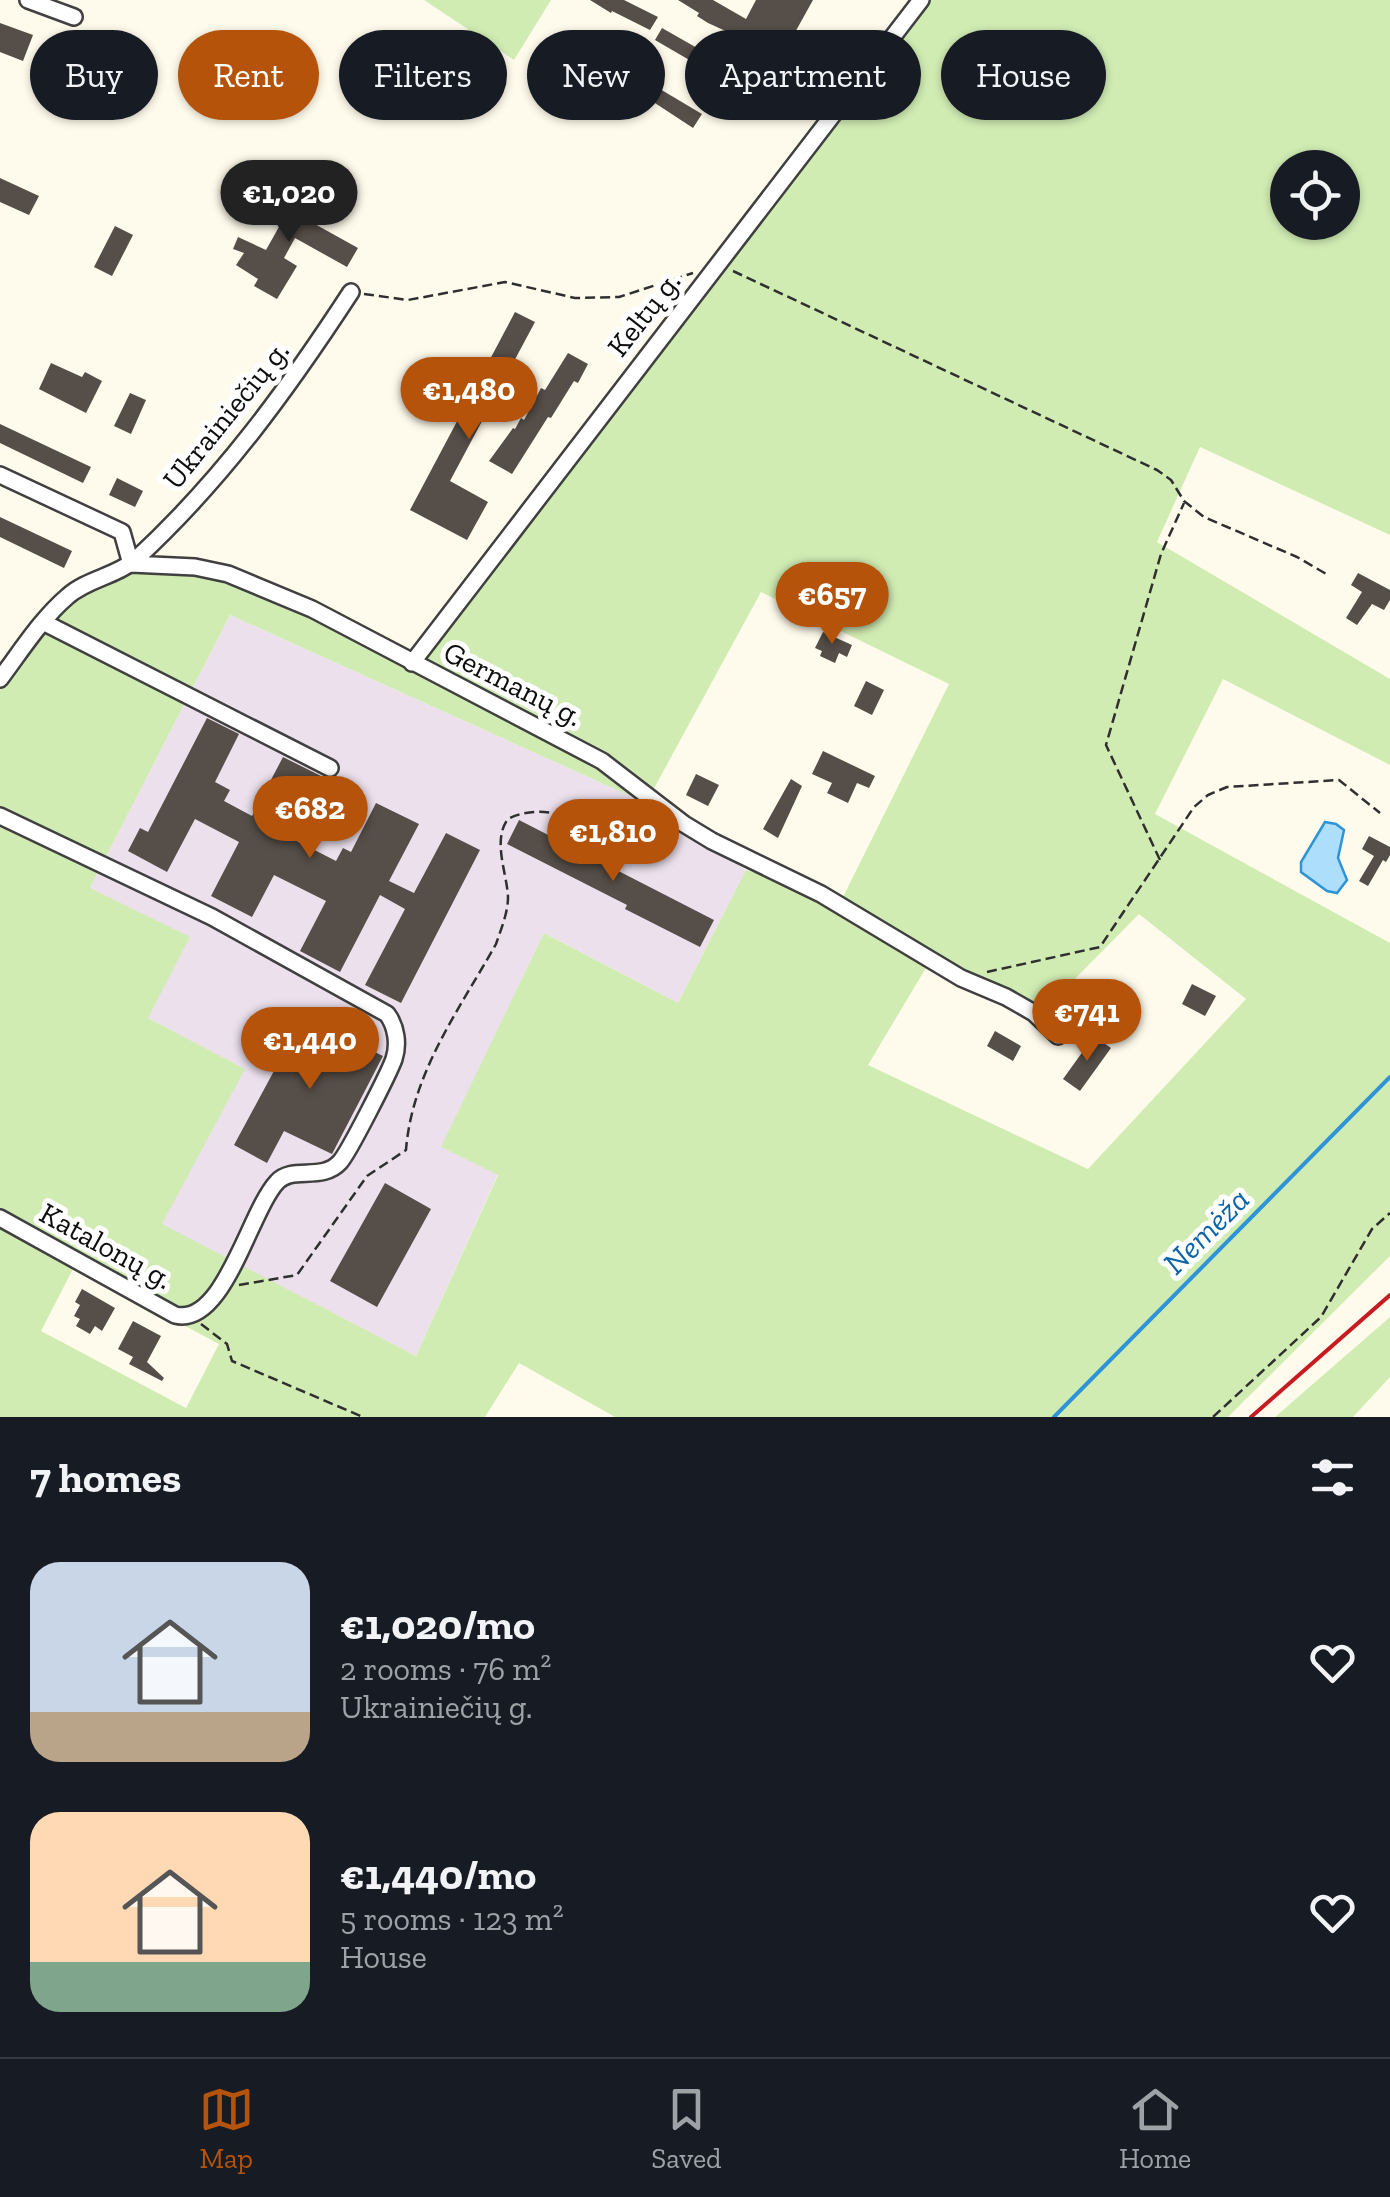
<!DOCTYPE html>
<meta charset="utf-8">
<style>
body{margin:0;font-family:"Zilla Slab",serif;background:#20242c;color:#f1f3f6;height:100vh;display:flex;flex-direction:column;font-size:38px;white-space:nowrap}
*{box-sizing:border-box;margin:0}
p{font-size:32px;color:#9ea1a6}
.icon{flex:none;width:55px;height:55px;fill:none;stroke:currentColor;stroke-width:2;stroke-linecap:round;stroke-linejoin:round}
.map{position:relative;height:1417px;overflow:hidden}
.drawer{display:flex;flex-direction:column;background:#171b24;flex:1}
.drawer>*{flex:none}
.banner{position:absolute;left:30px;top:30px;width:1330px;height:90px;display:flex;gap:20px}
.buttons{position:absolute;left:1270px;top:150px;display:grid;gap:20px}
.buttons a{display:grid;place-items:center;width:90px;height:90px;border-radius:50%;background:#171b24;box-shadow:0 2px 8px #0004;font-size:50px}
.price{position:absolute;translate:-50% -85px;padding:0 22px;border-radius:35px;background:#b45309;color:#fff;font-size:32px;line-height:65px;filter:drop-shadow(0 2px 5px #0008)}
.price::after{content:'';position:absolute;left:50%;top:60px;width:30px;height:22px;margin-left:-15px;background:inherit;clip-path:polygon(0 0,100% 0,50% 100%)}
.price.active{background:#222;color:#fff}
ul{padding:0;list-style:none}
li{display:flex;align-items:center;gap:30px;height:250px;padding:0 30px}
li span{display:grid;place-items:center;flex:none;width:280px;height:200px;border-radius:30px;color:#555}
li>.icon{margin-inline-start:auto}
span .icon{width:120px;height:120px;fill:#fffc;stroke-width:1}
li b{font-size:42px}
h2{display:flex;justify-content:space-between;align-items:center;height:120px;padding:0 30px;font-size:42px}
.chip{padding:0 35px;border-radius:45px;background:#171b24;box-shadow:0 2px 8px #0004;font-size:35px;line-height:90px}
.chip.active{background:#b45309;color:#fff}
.tab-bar{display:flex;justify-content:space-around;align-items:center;height:140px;border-top:2px solid #363941;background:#171b24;font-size:28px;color:#9ea1a6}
.tab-bar a{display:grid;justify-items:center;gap:5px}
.tab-bar .active{color:#b45309}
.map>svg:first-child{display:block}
.industrial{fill:#ebe0ec}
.green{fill:#d1ecb3;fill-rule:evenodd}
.water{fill:#addefb;stroke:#2e94d7;stroke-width:2.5}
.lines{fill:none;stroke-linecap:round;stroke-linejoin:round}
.stream{stroke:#2e94d7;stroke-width:4}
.building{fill:#564e48}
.minor-casing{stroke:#404040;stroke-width:20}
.path{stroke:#2f2f2f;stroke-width:2.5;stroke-dasharray:10 5;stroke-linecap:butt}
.minor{stroke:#fff;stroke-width:15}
.rail{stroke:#c71b23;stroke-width:4}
.labels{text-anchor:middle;stroke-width:10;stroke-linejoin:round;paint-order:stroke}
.street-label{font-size:30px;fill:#0d0d0d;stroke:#fff}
.water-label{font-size:32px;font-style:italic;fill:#0d65a7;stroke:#fff}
</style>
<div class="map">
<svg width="1390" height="1417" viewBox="0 0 1390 1417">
<rect width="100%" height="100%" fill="#fffbec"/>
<path class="industrial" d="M 230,615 L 646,803 L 746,870 L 678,1003 L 544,933 L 442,1147 L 498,1174 L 416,1356 L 161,1224 L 244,1069 L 148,1018 L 90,888 Z"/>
<path class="green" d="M 424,0 L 551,0 L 514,60 Z
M 929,0 L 1390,0 L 1390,535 L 1200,447 L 1157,542 L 1390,679 L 1390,765 L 1223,679 L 1155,814 L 1390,943 L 1390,1256 L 1228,1417 L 615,1417 L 519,1363 L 485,1417 L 0,1417 L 0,690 C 23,660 53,610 85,590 C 185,529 320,621 408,668 ZM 1288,168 L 1342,168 L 1342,222 L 1288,222 ZM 761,592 L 949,684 L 841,901 L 746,870 L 678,1003 L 544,933 L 441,1147 L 498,1175 L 416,1356 L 162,1224 L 245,1069 L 148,1018 L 190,937 L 90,888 L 230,615 L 646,803 ZM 1139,914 L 1246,999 L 1088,1169 L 868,1065 L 933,956 L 1046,1008 ZM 74,1267 L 219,1344 L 186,1408 L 41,1331 Z
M 1390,1317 L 1390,1377 L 1353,1417 L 1275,1417 Z"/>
<path class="water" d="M 1325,822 L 1336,824 L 1344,830 L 1338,858 L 1347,880 L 1337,893 L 1327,891 L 1301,872 L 1301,862 Z"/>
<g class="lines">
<path class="stream" d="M 1054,1417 L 1390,1077"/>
</g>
<path class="building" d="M 590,0 L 624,0 L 658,17 L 650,30 L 612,11 L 611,13 Z
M 678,0 L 713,0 L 746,19 L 756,0 L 813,0 L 788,45 L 798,52 L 787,70 L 754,44 L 708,23 L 697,16 L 699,13 Z
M 0,23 L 33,35 L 23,61 L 0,52 Z
M 662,28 L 734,69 L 727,82 L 655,40 Z
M 571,38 L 623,72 L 616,84 L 581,61 L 579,64 L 562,53 Z
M 78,42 L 101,53 L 80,99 L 57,89 Z
M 633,73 L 702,114 L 693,128 L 626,84 Z
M 0,178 L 39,196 L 29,215 L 0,202 Z
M 277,185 L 311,201 L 304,218 L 358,248 L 347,267 L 295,238 L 284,258 L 297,266 L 277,299 L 254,286 L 258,279 L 236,265 L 244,253 L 233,249 L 238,237 L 266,250 L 289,209 L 270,200 Z
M 115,226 L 133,235 L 112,276 L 94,267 Z
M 515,312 L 535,322 L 450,481 L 488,502 L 467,540 L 410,510 Z
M 568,353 L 588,364 L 578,383 L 574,381 L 551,418 L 548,417 L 512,474 L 489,461 L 513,428 L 515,429 L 521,418 L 524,420 L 541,388 L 545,390 Z
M 51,363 L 82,377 L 85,372 L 102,381 L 86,413 L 39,389 Z
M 130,393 L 146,400 L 131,434 L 114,426 Z
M 0,424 L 91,467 L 83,483 L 0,443 Z
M 117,478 L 143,491 L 135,507 L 109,495 Z
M 0,517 L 72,551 L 64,568 L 0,537 Z
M 1358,573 L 1390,590 L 1390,600 L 1384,610 L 1372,604 L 1357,625 L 1346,618 L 1362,592 L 1351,585 Z
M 823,632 L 852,645 L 847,657 L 839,653 L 835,663 L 820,656 L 822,651 L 815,648 Z
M 866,681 L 884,690 L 872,715 L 854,706 Z
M 207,718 L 239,734 L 215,782 L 230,790 L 224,801 L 252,816 L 283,757 L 323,777 L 291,838 L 336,861 L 343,848 L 351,852 L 376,803 L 419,824 L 389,881 L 414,893 L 446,833 L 480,850 L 401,1003 L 365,985 L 405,909 L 380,895 L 340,972 L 300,951 L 326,901 L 274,875 L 252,917 L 211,896 L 239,842 L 195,819 L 167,872 L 128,851 L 140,828 L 148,832 Z
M 823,751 L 875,776 L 869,788 L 857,783 L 848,803 L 827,793 L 832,783 L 812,774 Z
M 696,774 L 719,785 L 708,806 L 686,795 Z
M 791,779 L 802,786 L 778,838 L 763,829 Z
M 519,820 L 714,920 L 700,947 L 625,909 L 627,905 L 507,844 Z
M 1369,836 L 1390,847 L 1390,855 L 1386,862 L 1383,860 L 1368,886 L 1359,881 L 1374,856 L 1362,849 Z
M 1192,984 L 1216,996 L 1205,1016 L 1182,1004 Z
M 303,1017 L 383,1056 L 332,1154 L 284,1131 L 267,1163 L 234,1145 Z
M 995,1031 L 1021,1046 L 1013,1061 L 987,1046 Z
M 1094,1036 L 1111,1048 L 1080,1091 L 1063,1079 Z
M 385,1183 L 431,1209 L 377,1307 L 330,1281 Z
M 82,1289 L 115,1308 L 102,1331 L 95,1326 L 90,1334 L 76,1326 L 80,1319 L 74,1316 L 80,1305 L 75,1302 Z
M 133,1321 L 161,1336 L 147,1362 L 164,1378 L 162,1381 L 129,1364 L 133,1357 L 118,1349 Z"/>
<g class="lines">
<g class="minor-casing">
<path id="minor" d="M 28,0 L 74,17
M 0,475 L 122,532 L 131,564
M 131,564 L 195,567 L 228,574 L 312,609 L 602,761 L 684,824 L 712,841 L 821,894 L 961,978 L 1006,997 L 1034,1013 L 1058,1036
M 43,622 L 330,768
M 412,663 L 921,0
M 0,679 C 21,651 41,619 68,596 C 87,579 116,576 135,560 C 222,480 287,390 351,292
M 0,816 L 212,917 L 387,1014 C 396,1026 399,1044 394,1059 C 389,1073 349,1152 340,1162 C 322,1182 292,1165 277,1182 C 249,1212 224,1327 175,1315 L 0,1218"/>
</g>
<path class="path" d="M 733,271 L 1157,470 L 1171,480 L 1184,501 L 1204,517 L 1297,557 L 1328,575
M 364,294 L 408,300 L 505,282 L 575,298 L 619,297 L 693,273
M 1160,860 L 1106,745 L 1161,554 L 1184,503
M 987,972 L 1100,947 L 1194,807 L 1208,795 L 1227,787 L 1339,780 L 1380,813
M 239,1285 L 297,1275 L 367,1176 L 406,1150 C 412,1073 459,1010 496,944 C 501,929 508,913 508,897 C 507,873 492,840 508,819 C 548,798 596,828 634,843 L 650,819
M 201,1324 L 227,1344 L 232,1361 L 363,1417
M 1213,1417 L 1321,1317 L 1372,1229 L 1390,1213"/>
<use href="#minor" class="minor"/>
<path class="rail" d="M 1251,1417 L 1390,1295"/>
</g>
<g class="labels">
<g class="street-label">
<text transform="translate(644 314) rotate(-52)" y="10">Keltų g.</text>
<text transform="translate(226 415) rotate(-51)" y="10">Ukrainiečių g.</text>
<text transform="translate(513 684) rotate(27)" y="10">Germanų g.</text>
<text transform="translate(106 1246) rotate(29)" y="10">Katalonų g.</text>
</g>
<g class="water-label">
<text transform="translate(1206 1231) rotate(-45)" y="11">Nemėža</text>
</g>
</g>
</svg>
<div class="buttons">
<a><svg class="icon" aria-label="locate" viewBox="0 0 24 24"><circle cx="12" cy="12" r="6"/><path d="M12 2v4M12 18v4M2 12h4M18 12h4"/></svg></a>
</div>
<b class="price active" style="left:289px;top:245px">€1,020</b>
<b class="price" style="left:469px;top:442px">€1,480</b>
<b class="price" style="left:832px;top:647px">€657</b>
<b class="price" style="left:310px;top:861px">€682</b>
<b class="price" style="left:613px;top:884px">€1,810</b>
<b class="price" style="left:1087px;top:1064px">€741</b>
<b class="price" style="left:310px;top:1092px">€1,440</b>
<div class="banner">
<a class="chip">Buy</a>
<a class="chip active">Rent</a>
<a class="chip">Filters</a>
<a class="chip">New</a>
<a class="chip">Apartment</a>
<a class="chip">House</a>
</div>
</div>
<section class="drawer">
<h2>7 homes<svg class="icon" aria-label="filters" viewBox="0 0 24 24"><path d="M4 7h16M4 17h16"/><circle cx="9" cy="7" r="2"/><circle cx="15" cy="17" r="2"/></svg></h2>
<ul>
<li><span style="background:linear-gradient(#c9d6e8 75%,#b9a48a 0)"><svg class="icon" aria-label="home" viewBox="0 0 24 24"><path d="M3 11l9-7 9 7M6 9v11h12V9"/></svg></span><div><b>€1,020/mo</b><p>2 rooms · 76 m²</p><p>Ukrainiečių g.</p></div><svg class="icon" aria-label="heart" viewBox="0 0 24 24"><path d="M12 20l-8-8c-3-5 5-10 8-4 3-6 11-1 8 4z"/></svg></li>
<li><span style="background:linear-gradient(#ffd9b3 75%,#7fa58c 0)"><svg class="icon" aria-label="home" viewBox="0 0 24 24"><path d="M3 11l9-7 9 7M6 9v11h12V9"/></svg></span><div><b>€1,440/mo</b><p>5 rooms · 123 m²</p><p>House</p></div><svg class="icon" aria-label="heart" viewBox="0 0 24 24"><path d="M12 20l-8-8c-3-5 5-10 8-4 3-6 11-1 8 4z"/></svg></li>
</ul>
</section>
<nav class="tab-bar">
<a class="active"><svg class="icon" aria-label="map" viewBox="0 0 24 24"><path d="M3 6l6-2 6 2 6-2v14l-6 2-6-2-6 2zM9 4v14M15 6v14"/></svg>Map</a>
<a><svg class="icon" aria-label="saved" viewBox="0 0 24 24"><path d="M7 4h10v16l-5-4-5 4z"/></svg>Saved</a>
<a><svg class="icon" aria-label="home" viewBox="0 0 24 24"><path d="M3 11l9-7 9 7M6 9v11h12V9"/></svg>Home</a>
</nav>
